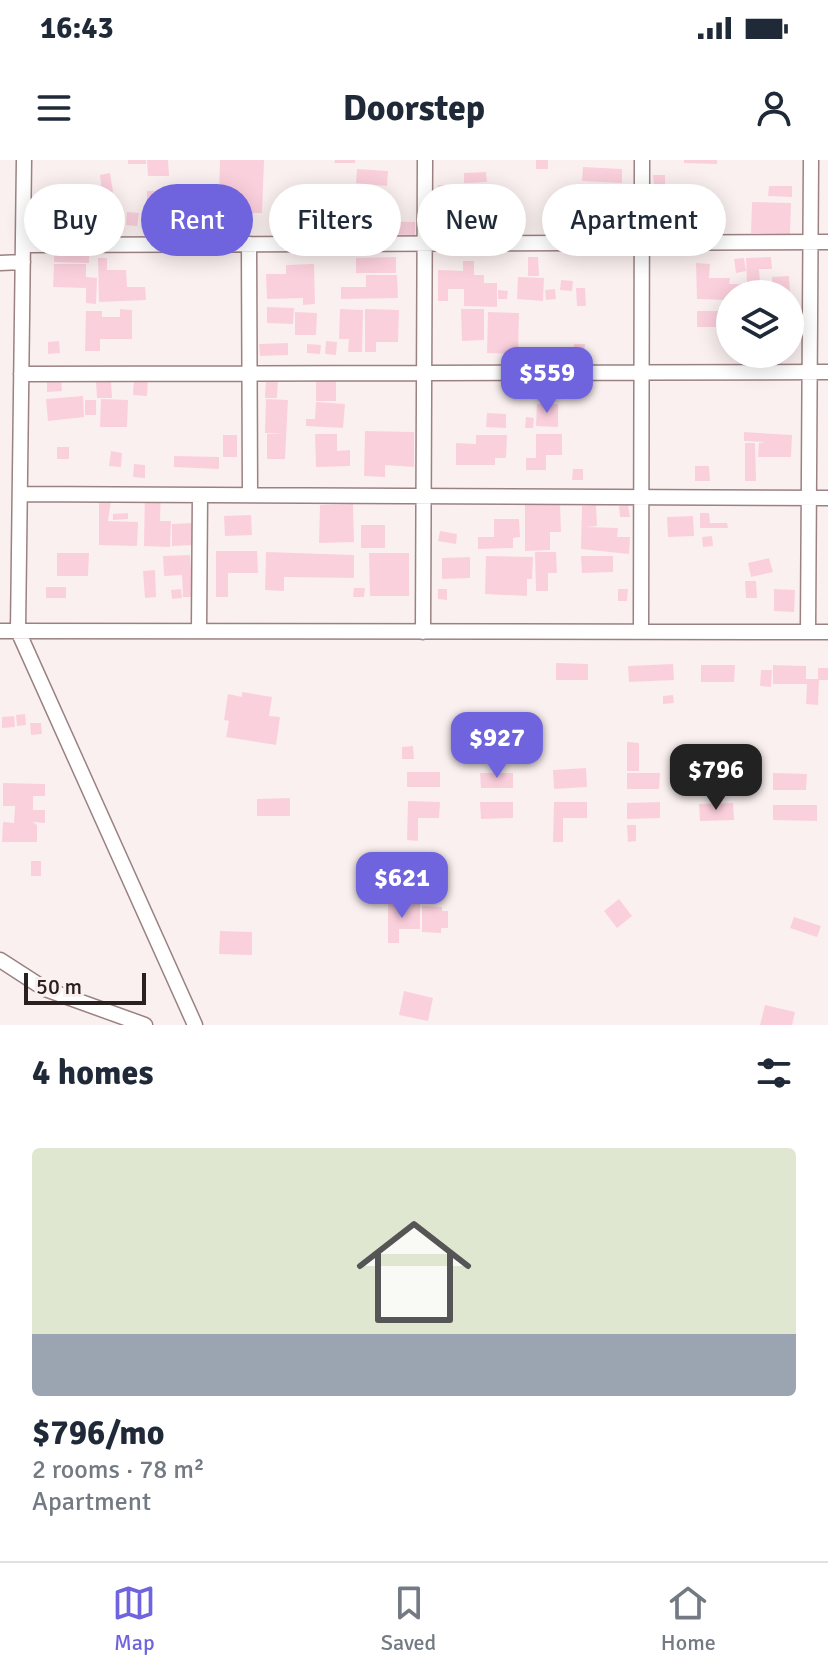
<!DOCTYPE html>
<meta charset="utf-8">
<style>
body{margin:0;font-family:Signika,sans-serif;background:#f6f6f7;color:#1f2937;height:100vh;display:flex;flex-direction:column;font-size:30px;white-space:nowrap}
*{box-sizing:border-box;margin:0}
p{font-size:26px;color:#747a83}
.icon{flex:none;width:44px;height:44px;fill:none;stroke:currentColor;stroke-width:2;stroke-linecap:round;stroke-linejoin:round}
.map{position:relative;height:865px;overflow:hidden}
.details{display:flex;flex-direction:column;background:#fff;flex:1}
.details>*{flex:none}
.top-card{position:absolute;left:24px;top:24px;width:780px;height:72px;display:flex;gap:16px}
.controls{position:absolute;left:716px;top:120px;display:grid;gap:16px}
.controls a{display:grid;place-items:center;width:88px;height:88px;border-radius:50%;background:#fff;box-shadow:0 4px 20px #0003;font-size:40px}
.scale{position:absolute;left:24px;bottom:20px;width:122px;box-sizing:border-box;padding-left:8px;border:4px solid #2a2020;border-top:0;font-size:22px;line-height:28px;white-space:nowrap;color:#2a2020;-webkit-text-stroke:6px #fbf0f0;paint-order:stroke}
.price{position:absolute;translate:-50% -68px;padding:0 18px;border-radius:16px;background:#6f64de;color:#fff;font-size:26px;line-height:52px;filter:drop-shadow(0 2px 4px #0008)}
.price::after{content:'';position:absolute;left:50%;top:48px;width:24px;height:18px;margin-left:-12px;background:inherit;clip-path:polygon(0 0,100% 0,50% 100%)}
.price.on{background:#222;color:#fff}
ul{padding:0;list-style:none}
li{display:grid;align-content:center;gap:16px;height:424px;padding:0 32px}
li+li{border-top:2px solid #e0e1e3}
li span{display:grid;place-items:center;height:248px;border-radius:8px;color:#555}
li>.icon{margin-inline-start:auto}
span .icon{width:144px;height:144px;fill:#fffc;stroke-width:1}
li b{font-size:34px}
h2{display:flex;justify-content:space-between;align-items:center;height:96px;padding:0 32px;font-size:34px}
.chip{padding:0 28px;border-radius:36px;background:#fff;box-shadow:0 4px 20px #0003;font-size:28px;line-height:72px}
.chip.on{background:#6f64de;color:#fff}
.status{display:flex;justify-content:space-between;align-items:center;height:56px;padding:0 40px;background:#fff;direction:ltr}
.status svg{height:22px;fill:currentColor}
header{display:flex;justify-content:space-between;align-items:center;height:104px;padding:0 32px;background:#fff;font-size:36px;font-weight:800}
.tabs{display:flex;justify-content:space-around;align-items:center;height:112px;border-top:2px solid #e0e1e3;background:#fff;font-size:22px;color:#747a83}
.tabs a{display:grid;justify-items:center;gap:4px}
.tabs .on{color:#6f64de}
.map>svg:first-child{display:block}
.building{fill:#fbd0dd}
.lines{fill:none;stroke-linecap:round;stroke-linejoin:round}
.street-casing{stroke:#9b8182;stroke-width:17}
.street{stroke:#fff;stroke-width:14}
</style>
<div class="status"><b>16:43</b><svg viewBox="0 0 49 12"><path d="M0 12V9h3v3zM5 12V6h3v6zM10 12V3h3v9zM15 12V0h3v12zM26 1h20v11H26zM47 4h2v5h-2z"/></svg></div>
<header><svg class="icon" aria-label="menu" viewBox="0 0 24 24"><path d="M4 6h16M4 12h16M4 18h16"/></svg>Doorstep<svg class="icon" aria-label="person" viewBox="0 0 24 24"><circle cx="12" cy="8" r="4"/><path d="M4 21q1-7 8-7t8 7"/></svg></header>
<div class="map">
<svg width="828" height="865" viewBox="0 0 828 865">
<rect width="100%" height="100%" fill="#fbf0f0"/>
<path class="building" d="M 128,0 L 146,0 L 146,4 L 128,4 Z
M 147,0 L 168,0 L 169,16 L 148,16 Z
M 220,0 L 264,0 L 262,53 L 240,53 L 240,68 L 218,67 Z
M 335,0 L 355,0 L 355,3 L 334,3 Z
M 536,0 L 548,0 L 548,9 L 536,9 Z
M 684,0 L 717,0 L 717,4 L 684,3 Z
M 583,7 L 622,9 L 622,23 L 582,21 Z
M 357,9 L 388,11 L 387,26 L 356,23 Z
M 486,12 L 487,22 L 464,23 L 464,13 Z
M 110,13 L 113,32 L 102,33 L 100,15 Z
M 653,15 L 665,15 L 665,25 L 654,25 Z
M 78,25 L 100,26 L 99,48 L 77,48 Z
M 438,25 L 499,26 L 499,52 L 438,51 Z
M 769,26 L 792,26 L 792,37 L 768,36 Z
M 184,30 L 195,30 L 195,49 L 184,49 Z
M 147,31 L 169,31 L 169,55 L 147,55 Z
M 608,31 L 623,32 L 621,50 L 606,48 Z
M 181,36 L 183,50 L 174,51 L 172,38 Z
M 595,38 L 605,38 L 604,49 L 594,48 Z
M 752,42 L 791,43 L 790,74 L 751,73 Z
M 127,52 L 139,53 L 137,66 L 126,65 Z
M 97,61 L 98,71 L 86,72 L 85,62 Z
M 368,61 L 415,62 L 415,75 L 368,74 Z
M 172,62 L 172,72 L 147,72 L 147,63 Z
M 54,93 L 89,94 L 89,103 L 54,102 Z
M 396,97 L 396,113 L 356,113 L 356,98 Z
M 528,97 L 538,97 L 539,116 L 528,116 Z
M 771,97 L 772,109 L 759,109 L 760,124 L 747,124 L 746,98 Z
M 98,98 L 107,98 L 107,110 L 126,110 L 127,127 L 145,127 L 146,140 L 99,142 Z
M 744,98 L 746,111 L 736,113 L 734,99 Z
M 463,101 L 474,101 L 474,115 L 484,115 L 484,123 L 497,123 L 497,147 L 464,146 L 464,129 L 448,129 L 448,141 L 438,141 L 438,110 L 463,111 Z
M 696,103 L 710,104 L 709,118 L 730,118 L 729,124 L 745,124 L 745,134 L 730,134 L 730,140 L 697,139 Z
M 54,104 L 86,104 L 86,117 L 97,118 L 96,144 L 86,143 L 86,128 L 53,127 Z
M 314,104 L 315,144 L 303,145 L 303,138 L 267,139 L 266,114 L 286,114 L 286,105 Z
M 366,115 L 397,115 L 398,138 L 341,139 L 341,127 L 366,127 Z
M 789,116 L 790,134 L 773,134 L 772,117 Z
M 518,117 L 544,118 L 543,141 L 517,139 Z
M 561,120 L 573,121 L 572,131 L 560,130 Z
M 576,128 L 585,128 L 586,146 L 577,146 Z
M 555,129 L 556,139 L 546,140 L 545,130 Z
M 498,130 L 508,131 L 507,139 L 498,139 Z
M 267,147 L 294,148 L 293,164 L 267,163 Z
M 120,149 L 132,150 L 132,179 L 100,179 L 100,191 L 85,191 L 86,151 L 102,151 L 102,157 L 120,157 Z
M 340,149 L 363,150 L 362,192 L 348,192 L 349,179 L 339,179 Z
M 365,149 L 399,150 L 398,182 L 376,182 L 376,192 L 365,192 Z
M 461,149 L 484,149 L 484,180 L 462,181 Z
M 697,151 L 730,151 L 730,167 L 697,167 Z
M 295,152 L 317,153 L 316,175 L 295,175 Z
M 488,152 L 519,153 L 518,194 L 487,193 Z
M 59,181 L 60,193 L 48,194 L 48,182 Z
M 326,181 L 337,182 L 336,195 L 325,194 Z
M 288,183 L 288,195 L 260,196 L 259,184 Z
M 307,184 L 321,185 L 320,194 L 307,193 Z
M 574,184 L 585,184 L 584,194 L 574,194 Z
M 47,218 L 61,218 L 62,231 L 47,232 Z
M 134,218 L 148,218 L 147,236 L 133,235 Z
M 266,218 L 278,218 L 277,238 L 265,238 Z
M 316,220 L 336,220 L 336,241 L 316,241 Z
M 111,221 L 112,238 L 97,238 L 96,222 Z
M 83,236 L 84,257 L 48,261 L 46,239 Z
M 101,239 L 128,240 L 127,267 L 100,267 Z
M 266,239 L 288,240 L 285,299 L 267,299 L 267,274 L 282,273 L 265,273 Z
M 85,240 L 96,240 L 96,255 L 85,255 Z
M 316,242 L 345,244 L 343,268 L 306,266 L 306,259 L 315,259 Z
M 537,244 L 558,244 L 558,267 L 536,266 Z
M 487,253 L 506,254 L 506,268 L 486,267 Z
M 526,257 L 534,258 L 533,268 L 525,268 Z
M 365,271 L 414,272 L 414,307 L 385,305 L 385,317 L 364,316 Z
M 744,272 L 792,275 L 791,297 L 758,297 L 759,283 L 765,282 L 744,281 Z
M 315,274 L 337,274 L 337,291 L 350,290 L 350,306 L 316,307 Z
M 536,274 L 562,274 L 562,295 L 546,295 L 546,310 L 526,310 L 526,298 L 536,298 Z
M 223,275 L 237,275 L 237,297 L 223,297 Z
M 476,275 L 507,275 L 506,298 L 495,298 L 495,305 L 456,305 L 456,283 L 476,284 Z
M 745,283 L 755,283 L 756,321 L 745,321 Z
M 57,287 L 69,287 L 69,299 L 57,299 Z
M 111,291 L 122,293 L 121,307 L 109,306 Z
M 174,296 L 219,297 L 219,309 L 174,307 Z
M 134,304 L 145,305 L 145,318 L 133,317 Z
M 695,306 L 709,306 L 710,321 L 695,321 Z
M 573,309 L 583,309 L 583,320 L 572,320 Z
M 145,328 L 161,328 L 160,361 L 171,361 L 170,387 L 144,386 Z
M 99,340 L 111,340 L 108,361 L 138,362 L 137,386 L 99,385 Z
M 353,344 L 354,382 L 319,383 L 320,345 Z
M 560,344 L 561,372 L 550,372 L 550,390 L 525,391 L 525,345 Z
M 596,345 L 597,366 L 586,367 L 618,368 L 617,377 L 630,377 L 629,394 L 581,389 L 582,346 Z
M 628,345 L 630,357 L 620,357 L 619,346 Z
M 128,353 L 128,359 L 113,360 L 113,354 Z
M 700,353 L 709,353 L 710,363 L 727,363 L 728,368 L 700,368 Z
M 251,355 L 252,375 L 225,376 L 224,356 Z
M 693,356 L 694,376 L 668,377 L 667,357 Z
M 494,359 L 519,359 L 520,377 L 513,378 L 513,388 L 478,389 L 478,377 L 494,377 Z
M 193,363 L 193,385 L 172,386 L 172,364 Z
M 361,365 L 385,365 L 385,388 L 361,388 Z
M 440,371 L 457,374 L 456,384 L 438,381 Z
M 712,376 L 713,386 L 703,387 L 702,377 Z
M 216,391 L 257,391 L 258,413 L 228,413 L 228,437 L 216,437 Z
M 266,392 L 354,395 L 354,418 L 284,417 L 284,431 L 265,430 Z
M 535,392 L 556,392 L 557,413 L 548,413 L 548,431 L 536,431 Z
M 57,393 L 89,393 L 88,416 L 57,416 Z
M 369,393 L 409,393 L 409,436 L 370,436 Z
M 190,395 L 193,437 L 183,437 L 182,415 L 164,416 L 163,396 Z
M 486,396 L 533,397 L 532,419 L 527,419 L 527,436 L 485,434 Z
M 581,396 L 613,396 L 613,412 L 582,413 Z
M 470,397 L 470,418 L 442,419 L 442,398 Z
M 769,398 L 773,412 L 751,417 L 748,403 Z
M 155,410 L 156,437 L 145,438 L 143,411 Z
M 745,421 L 756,421 L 757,438 L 746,438 Z
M 46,427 L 66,427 L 66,438 L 46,438 Z
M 354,428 L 365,428 L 364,437 L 353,437 Z
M 181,429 L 182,438 L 172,439 L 171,430 Z
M 438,429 L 447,429 L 447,440 L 438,439 Z
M 618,429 L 628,429 L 627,441 L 618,441 Z
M 774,429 L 795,430 L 794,452 L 774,451 Z
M 556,503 L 588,504 L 588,520 L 556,520 Z
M 673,504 L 674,520 L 629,522 L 628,506 Z
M 701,505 L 735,505 L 734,522 L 701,522 Z
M 773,505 L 806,506 L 806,519 L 818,519 L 818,508 L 828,508 L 828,520 L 819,520 L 818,545 L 806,544 L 807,524 L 773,524 Z
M 761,510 L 772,510 L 771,527 L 760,526 Z
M 242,532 L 272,537 L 269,556 L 280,557 L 276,585 L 226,577 L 229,561 L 224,560 L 228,534 L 242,537 Z
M 673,535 L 674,543 L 663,544 L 663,536 Z
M 25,554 L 26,565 L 17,566 L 16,555 Z
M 14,556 L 15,567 L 2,568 L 2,557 Z
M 30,563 L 41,563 L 42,574 L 31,575 Z
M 627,582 L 639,583 L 639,611 L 627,611 Z
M 482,585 L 491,586 L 490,603 L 480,602 Z
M 413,586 L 414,599 L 402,599 L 402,587 Z
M 694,590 L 714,591 L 713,603 L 702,602 L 701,613 L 735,614 L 734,630 L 693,629 Z
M 586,608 L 587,627 L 554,629 L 553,610 Z
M 407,612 L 440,612 L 440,627 L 407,627 Z
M 480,613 L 513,613 L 513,628 L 481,628 Z
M 627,613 L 660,613 L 659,629 L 627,629 Z
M 773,613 L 807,614 L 806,630 L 773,630 Z
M 3,623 L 45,624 L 45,636 L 33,636 L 33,650 L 45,650 L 45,663 L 33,662 L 37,665 L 37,682 L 2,682 L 3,662 L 14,663 L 15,646 L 3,646 Z
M 290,638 L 290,656 L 257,656 L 257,639 Z
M 408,641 L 440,642 L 439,658 L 418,658 L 418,681 L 407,680 Z
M 480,642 L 513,642 L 513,658 L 481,659 Z
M 554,642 L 587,642 L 587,658 L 563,658 L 563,682 L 553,682 Z
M 660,642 L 660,658 L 627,659 L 627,643 Z
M 733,643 L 734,660 L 700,661 L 699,644 Z
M 773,645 L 817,645 L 817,661 L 773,660 Z
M 627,665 L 636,665 L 636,681 L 628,682 Z
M 31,701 L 41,701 L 41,716 L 31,716 Z
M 619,739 L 632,756 L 617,768 L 604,751 Z
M 388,744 L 420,744 L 420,769 L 399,769 L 399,783 L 388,783 Z
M 422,746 L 442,747 L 442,751 L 448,751 L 448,768 L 441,768 L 441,773 L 422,772 Z
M 794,757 L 821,766 L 817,777 L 790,768 Z
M 220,771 L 252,772 L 252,795 L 219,794 Z
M 404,831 L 433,838 L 428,861 L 399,855 Z
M 765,845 L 795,852 L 792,865 L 760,865 Z"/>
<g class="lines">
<g class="street-casing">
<path id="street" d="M 24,0 L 18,471 L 195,865
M 249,84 L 250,335
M 23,85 L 828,82
M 0,103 L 23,102
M 21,214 L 828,212
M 20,334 L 828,338
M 0,471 L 828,472
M 199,471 L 200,335
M 423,472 L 425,0
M 641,472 L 642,0
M 808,472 L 811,0
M 0,800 L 45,829 L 145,865"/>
</g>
<use href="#street" class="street"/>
</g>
</svg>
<div class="controls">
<a><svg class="icon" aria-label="layers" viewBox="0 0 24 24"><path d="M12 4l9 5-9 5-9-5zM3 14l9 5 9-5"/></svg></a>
</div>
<div class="scale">50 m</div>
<b class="price" style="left:547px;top:255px">$559</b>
<b class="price" style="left:497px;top:620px">$927</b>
<b class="price on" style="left:716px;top:652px">$796</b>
<b class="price" style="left:402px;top:760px">$621</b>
<div class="top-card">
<a class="chip">Buy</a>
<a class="chip on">Rent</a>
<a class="chip">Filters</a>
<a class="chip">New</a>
<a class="chip">Apartment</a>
</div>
</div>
<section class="details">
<h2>4 homes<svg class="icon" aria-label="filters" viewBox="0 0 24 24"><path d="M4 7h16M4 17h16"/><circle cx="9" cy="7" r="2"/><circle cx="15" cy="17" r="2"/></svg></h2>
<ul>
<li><span style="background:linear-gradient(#dfe7d0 75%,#9aa5b1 0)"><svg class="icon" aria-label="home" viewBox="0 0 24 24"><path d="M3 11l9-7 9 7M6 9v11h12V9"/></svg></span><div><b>$796/mo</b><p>2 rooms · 78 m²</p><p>Apartment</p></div></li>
</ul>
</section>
<nav class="tabs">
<a class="on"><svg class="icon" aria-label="map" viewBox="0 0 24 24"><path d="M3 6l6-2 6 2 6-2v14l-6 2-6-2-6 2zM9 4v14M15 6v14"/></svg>Map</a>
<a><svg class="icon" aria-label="saved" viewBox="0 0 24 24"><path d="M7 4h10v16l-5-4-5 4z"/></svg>Saved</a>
<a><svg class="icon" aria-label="home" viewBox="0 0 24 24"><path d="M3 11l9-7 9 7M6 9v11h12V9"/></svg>Home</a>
</nav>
